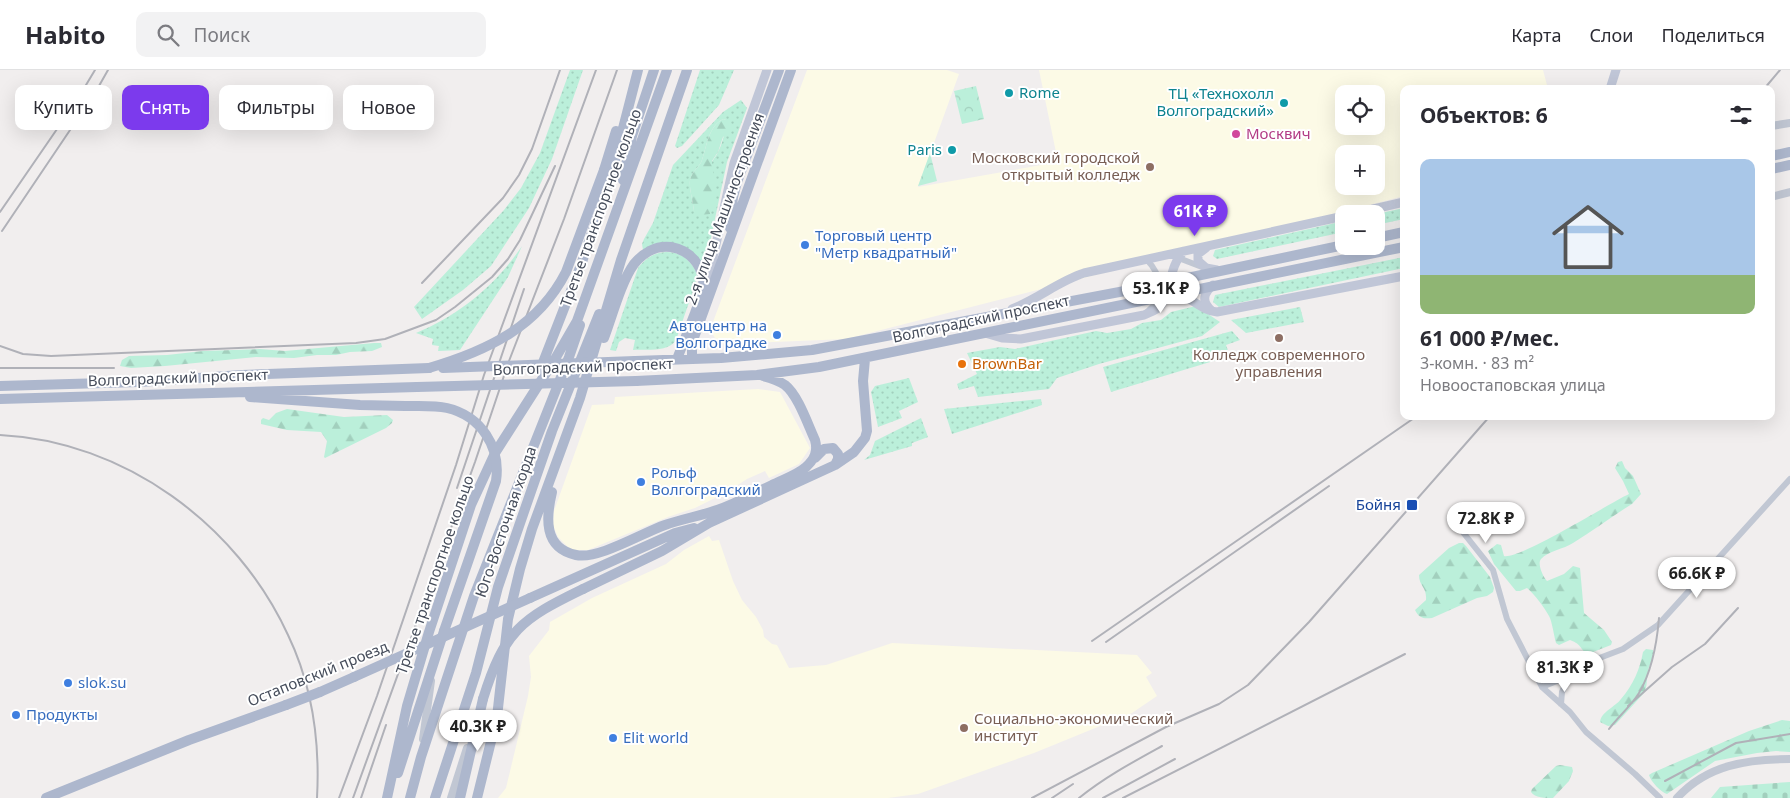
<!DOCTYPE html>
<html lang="ru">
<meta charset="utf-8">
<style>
body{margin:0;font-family:"Noto Sans",sans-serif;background:#f2f2f3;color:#2b2b33;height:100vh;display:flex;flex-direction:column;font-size:19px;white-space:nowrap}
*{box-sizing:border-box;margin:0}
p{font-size:16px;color:#7c7c81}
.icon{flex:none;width:28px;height:28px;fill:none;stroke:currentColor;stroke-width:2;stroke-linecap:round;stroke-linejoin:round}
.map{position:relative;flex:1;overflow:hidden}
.details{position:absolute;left:1400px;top:15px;width:375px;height:335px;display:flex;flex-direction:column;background:#fff;border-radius:10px;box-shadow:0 5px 20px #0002}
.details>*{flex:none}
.top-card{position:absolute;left:15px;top:15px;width:475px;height:45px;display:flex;gap:10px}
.buttons{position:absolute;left:1335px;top:15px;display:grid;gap:10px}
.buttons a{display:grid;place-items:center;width:50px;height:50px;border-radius:10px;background:#fff;box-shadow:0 5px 20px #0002;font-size:25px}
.price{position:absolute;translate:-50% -42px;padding:0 11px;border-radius:18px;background:#fff;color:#222;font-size:16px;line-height:32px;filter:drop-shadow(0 1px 2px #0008)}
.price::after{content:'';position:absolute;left:50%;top:30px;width:15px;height:11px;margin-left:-8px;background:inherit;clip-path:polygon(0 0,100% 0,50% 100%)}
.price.on{background:#7c3aed;color:#fff}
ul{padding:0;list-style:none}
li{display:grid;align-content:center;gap:10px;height:265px;padding:0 20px}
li+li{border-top:1px solid #e1e1e2}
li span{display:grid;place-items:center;height:155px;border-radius:10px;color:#555}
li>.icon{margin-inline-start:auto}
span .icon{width:90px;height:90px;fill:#fffc;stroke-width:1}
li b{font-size:21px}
h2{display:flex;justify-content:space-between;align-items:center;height:60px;padding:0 20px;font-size:21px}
.tag{padding:0 18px;border-radius:10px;background:#fff;box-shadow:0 5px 20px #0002;font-size:18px;line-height:45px}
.tag.on{background:#7c3aed;color:#fff}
header{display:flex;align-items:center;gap:30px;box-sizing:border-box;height:70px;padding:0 25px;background:#fff;border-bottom:1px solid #e1e1e2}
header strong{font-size:24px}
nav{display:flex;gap:28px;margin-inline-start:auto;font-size:18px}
.search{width:350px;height:45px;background:#f2f2f3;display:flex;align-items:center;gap:12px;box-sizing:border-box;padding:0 18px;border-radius:10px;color:#7c7c81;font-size:19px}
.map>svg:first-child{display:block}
.commercial{fill:#fcfae6;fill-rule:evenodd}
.grass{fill:url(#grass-dots);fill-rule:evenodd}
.forest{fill:url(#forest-firs)}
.cemetery{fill:url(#cemetery-stones)}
.park{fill:url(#park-crowns)}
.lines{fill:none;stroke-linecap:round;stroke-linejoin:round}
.minor{stroke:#c1c7d3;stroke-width:6}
.tertiary{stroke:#c1c7d3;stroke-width:8}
.secondary{stroke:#c0c6d7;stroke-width:9}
.primary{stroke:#adb7cd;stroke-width:10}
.rail{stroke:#b0b1b8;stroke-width:2}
.primary-bridge{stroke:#adb7cd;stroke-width:10}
.culture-dot{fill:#0f9aa8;stroke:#fff;stroke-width:2}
.hotel-dot{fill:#d1479c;stroke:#fff;stroke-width:2}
.education-dot{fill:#8d6e63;stroke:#fff;stroke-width:2}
.shop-dot{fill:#3f7fe0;stroke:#fff;stroke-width:2}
.food-dot{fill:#e8710a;stroke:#fff;stroke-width:2}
.transit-dot{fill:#1a4fb4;stroke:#fff;stroke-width:2}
.labels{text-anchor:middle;stroke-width:4;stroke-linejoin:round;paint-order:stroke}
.culture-label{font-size:15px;fill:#0d838f;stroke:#fff;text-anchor:end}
.hotel-label{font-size:15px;fill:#b23c85;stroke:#fff;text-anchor:start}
.education-label{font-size:15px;fill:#785e54;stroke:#fff;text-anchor:end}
.street-label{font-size:15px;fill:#464d5b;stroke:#fff}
.shop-label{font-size:15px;fill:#366cbe;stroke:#fff;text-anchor:start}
.food-label{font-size:15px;fill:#c56008;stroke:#fff;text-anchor:start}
.transit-label{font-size:15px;fill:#164399;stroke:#fff;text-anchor:end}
</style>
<header>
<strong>Habito</strong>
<div class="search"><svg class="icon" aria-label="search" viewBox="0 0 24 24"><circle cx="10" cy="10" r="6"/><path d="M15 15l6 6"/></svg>Поиск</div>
<nav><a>Карта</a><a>Слои</a><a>Поделиться</a></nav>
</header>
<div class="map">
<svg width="1790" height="728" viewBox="0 0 1790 728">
<defs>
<pattern id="grass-dots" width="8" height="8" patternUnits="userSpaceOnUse" patternTransform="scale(1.25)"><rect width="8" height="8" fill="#bbefda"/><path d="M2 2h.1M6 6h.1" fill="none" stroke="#a2cfbd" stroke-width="1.8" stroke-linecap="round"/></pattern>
<pattern id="forest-firs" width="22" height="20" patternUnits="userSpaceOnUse" patternTransform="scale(1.25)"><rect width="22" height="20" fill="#bbefda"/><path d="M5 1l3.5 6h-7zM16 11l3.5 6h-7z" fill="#a2cfbd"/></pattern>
<pattern id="cemetery-stones" width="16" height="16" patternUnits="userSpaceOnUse" patternTransform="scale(1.25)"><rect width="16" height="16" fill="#bbefda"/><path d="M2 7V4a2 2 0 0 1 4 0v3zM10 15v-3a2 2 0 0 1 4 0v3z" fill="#a2cfbd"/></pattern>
<pattern id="park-crowns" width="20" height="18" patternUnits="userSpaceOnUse" patternTransform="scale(1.25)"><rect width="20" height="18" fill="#bbefda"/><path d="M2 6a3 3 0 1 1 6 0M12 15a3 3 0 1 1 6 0" fill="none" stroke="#a2cfbd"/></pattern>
</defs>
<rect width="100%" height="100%" fill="#f1eeee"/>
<path class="commercial" d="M 807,0 L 947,0 L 959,4 L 918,117 L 1058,92 L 1039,0 L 1543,0 L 1548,19 L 1404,19 L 1404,126 L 846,269 L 724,274 L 715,268 L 710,260 ZM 1344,24 L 1376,24 L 1376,56 L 1344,56 ZM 1344,84 L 1376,84 L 1376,116 L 1344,116 Z
M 758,319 L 780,322 L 810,378 L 799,394 L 769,408 L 765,401 L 747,409 L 727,422 L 695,438 L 668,447 L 588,480 L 574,480 L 568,477 L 558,467 L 553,455 L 554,441 L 592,335 L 614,334 L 615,327 Z
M 709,466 L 712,471 L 719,470 L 733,511 L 742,530 L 756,547 L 763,560 L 764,567 L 772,574 L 777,575 L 789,598 L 826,595 L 892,573 L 1137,585 L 1152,603 L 1146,607 L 1157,626 L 1132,643 L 1034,683 L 918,724 L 888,728 L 498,728 L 506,718 L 528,626 L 531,607 L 529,586 L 549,560 L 550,552 L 592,528 L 666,494 L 684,480 Z"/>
<path class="grass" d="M 570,0 L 583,0 L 552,89 L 529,138 L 506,173 L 491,196 L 463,220 L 422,249 L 414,237 L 504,140 L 521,118 L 540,83 Z
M 700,0 L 734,0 L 719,35 L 682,76 L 677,78 L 675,76 Z
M 741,30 L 747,38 L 727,92 L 709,177 L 703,195 L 692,182 L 643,180 L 642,174 L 644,169 L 653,153 L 673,95 L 723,42 ZM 723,49 L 726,50 C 726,61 722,75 717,84 C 715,88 712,90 711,95 C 714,112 716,128 710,144 L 694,141 C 693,131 689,119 690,110 C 692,101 700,97 702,90 C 707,76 708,57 723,49 Z
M 1404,138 L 1404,149 L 1376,155 L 1376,144 Z
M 1344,151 L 1344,162 L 1217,189 L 1213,186 L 1215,180 Z
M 522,176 L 508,207 L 460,280 L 438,281 L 439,276 L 432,275 L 433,269 L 416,263 C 459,245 496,215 522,176 Z
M 666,182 C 682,182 690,190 697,203 L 695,215 L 676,270 C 668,283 646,279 633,280 L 635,270 L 625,268 L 619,272 L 616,281 L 610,280 L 638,198 C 646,188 653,183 666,182 Z
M 1404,187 L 1404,198 L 1219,237 L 1213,232 L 1215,225 Z
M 1196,236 L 1220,252 L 1202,266 L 1099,294 L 1057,308 L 1049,319 L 978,327 L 974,316 L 959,320 L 957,314 L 977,304 L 967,283 L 1000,277 L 1015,279 L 1096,261 L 1107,263 L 1131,259 L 1142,253 L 1161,250 L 1171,242 Z
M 1300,237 L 1304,252 L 1246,263 L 1231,250 Z
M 1232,261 L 1240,270 L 1226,275 L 1230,286 L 1111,322 L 1103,297 Z
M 909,308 L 918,332 L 899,341 L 902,348 L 878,357 L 871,322 L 875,316 Z
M 1041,329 L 1042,335 L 952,364 L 944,339 Z
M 921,348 L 928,367 L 912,373 L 912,376 L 864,390 L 870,385 L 875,371 Z"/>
<path class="forest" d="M 723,49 L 729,51 L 733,57 L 732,61 L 723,67 L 718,82 L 712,91 L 712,98 L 715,109 L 714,135 L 710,144 L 699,145 L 694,141 C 693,131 689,119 690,110 C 692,101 700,97 702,90 C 707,76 708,57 723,49 Z
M 374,273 L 381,273 L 382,277 L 372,281 L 350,282 L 336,285 L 317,285 L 294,288 L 256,287 L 165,296 L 131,298 L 120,296 L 122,290 L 129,286 L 167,285 L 203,281 L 260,279 L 285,281 Z
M 287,339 L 344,347 L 387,345 L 393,350 L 392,353 L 386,358 L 325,388 L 324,387 L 327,371 L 321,362 L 287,360 L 261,354 L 261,350 L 263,348 L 269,350 L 276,343 Z
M 1622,391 L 1625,398 L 1633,406 L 1641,424 L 1632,434 C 1612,446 1593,461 1573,473 C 1564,479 1548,481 1541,489 C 1537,494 1543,507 1547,511 L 1564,504 L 1573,496 L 1580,498 L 1584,543 L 1604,560 L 1612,572 L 1611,575 L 1588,584 C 1579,579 1583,575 1570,570 L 1559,575 L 1556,573 C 1554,566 1552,551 1549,546 C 1544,537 1535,525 1527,518 L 1520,521 L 1516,521 L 1494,494 L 1488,481 L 1497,474 L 1501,475 L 1504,486 C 1519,490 1608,434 1629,424 L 1623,411 L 1615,398 L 1618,392 Z
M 1459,473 L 1463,473 L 1466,476 L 1490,507 L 1494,518 L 1493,522 L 1487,526 L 1477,528 L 1432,548 C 1423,549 1419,548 1415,540 L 1426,530 C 1427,517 1419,516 1419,505 L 1449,478 Z
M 1646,579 L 1653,580 C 1655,588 1649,594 1648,601 C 1646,610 1648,615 1644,623 L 1615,655 L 1608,656 L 1600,652 C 1601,642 1615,637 1621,629 C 1633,615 1640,599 1643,582 Z
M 1782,650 L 1790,651 L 1790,682 L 1776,681 L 1757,683 L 1715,691 L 1667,724 C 1661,722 1651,712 1649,705 L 1652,703 L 1749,661 Z
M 1560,695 L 1572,697 L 1573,701 L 1569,711 L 1553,728 C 1545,728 1535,728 1531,722 L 1532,719 L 1556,696 Z"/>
<path class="cemetery" d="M 1790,712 L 1790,728 L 1711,728 L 1720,717 Z"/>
<path class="park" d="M 976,16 L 984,49 L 962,54 L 954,21 Z
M 930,83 L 937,111 L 918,116 Z"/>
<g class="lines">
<path class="minor" d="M 1176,187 L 1202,197
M 1147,190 C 1161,204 1166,227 1148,241
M 1462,461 L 1493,500 L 1507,549 L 1542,617 L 1570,642 L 1586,662 L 1635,704 L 1660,728
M 1542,617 L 1569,606 L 1589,592 L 1623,579 L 1658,555 L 1790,409
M 1561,634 L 1562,622 L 1569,606"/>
<path class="tertiary" d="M 1771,56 L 1790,53
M 1771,127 L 1790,122
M 423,669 L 431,611
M 451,728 L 467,678
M 1677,728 C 1707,695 1747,689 1790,689"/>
<path class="secondary" d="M 1610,19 L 1616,0
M 1352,144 L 1404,132
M 1206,178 L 1198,184 L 1198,191 L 1206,198 L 1217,200
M 704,218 L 711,197 L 734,93 L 767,0
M 1176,223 C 1191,227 1202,241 1217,242 L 1404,206
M 1012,239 C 1038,229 1059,211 1084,203 L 1344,146
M 1211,240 C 1201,231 1204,223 1213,215
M 985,263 L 1002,268 L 1021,269 L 1144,245 C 1150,242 1156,241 1161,235 C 1172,221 1168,197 1184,181"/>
<path class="primary" d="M 1771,86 L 1790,82
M 1771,99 L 1790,95
M 604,100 L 616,61
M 623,110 L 632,66 L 654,0
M 730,158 L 733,127 L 737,112 L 779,0
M 1376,168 L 1404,162
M 604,268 C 612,247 621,212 634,194 C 643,183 656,175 671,177 C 693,181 706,200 703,221 C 702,229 697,236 695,243 C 689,258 683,274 677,289
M 692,289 L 692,273 L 791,0
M 635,291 L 721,288 L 812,280 L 1130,220 L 1344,175
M 540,300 L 581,195 L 610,109 L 638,0
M 636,311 L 757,305 L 819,297 L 1404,177
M 0,316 L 139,312 L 242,305 L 429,298
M 250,327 L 360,335 L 405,336
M 0,329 L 417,317
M 815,388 L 824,379 L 833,378 L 838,384 L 838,389 L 835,395
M 552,422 C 546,447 543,478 576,485 C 598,490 642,463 665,455 C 682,449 700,446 717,440 C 736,434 754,423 772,415 C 784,409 797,405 806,397 C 815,389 818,381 815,370 C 808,355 798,325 785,315 C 778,310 771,308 763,306
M 583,519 L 662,481 L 709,453 L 835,395 L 854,382 L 865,368 L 867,361 L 863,311 L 865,289
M 530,528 L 675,463 L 694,458
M 320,622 L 354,607
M 398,703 L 444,561
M 46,728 L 189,670 L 286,635
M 387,728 L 407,636 L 429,562 L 471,435 L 495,383 L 555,289 L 577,251 L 667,0
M 410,728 L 421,687 L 474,526 L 569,287 L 580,255
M 435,728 L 476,603 L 498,517 L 519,456 L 552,361 L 599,244
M 460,728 L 483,629
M 477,728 L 497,647 L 508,549 L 520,499 L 532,459 L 580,328 L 621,190 L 687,0"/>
<path class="rail" d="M 1764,19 L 1780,0
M 0,142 L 77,30 L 95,0
M 2,161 L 95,23 L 108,0
M 422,213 L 503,128 L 519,105 L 532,79 L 560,0
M 0,276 L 23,284 L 51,286 L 356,273 L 385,269 L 436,250 L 455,237 L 492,207 L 508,189 L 520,170 L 555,96
M 0,298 L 114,298
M 0,365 C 124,371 237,454 288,565 C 312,615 320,673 317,728
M 457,418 L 524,219
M 1092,571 L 1417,346
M 1106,572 L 1329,416
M 1628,636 L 1672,597 L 1705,574 L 1738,538
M 1609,659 C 1618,647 1631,636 1639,623 C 1652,601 1657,572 1659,548
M 1665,711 L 1736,673 L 1790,664
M 339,728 L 377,626 L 456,395 L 484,305 L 596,0
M 353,728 L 475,392 L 509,291 L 564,149 L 617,0
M 361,728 L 386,655
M 1032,728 L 1166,657 L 1219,634 L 1248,615 L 1309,552 L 1490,346
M 1052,728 L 1073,714
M 1079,728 C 1105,707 1133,692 1162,676
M 1103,728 L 1175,689
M 1123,728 L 1405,584"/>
<path class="primary-bridge" d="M 429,298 C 487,281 538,257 566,202 L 604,100
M 443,298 L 635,291
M 417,317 L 636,311
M 405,336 C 419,336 434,335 447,338 C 481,346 501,377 496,411 L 444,561
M 354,607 L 530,528
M 483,629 C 504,561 521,549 583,519
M 286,635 L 320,622"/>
</g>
<g class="culture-dot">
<circle cx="1009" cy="23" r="5"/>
<circle cx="1284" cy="33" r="5"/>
<circle cx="952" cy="80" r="5"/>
</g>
<circle class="hotel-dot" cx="1236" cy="64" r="5"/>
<g class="education-dot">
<circle cx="1150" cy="97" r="5"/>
<circle cx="1279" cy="268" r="5"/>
<circle cx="964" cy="658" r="5"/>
</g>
<g class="shop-dot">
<circle cx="805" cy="175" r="5"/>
<circle cx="777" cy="265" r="5"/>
<circle cx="641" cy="412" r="5"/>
<circle cx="68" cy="613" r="5"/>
<circle cx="16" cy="645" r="5"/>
<circle cx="613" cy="668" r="5"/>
</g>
<circle class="food-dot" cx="962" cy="294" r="5"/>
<rect class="transit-dot" x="1406" y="429" width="12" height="12" rx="2.5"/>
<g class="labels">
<g class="culture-label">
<text x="1019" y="28" text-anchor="start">Rome</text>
<text x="1274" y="29">ТЦ «Технохолл<tspan x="1274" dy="17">Волгоградский»</tspan></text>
<text x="942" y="85">Paris</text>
</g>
<g class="hotel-label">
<text x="1246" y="69">Москвич</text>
</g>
<g class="education-label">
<text x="1140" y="93">Московский городской<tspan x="1140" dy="17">открытый колледж</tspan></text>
<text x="1279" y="290" text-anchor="middle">Колледж современного<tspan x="1279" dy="17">управления</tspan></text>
<text x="974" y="654" text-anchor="start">Социально-экономический<tspan x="974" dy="17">институт</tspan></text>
</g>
<g class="street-label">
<text transform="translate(601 138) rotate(-70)" y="5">Третье транспортное кольцо</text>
<text transform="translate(725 139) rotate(-70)" y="5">2-я улица Машиностроения</text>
<text transform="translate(981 249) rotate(-12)" y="5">Волгоградский проспект</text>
<text transform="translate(583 297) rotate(-2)" y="5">Волгоградский проспект</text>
<text transform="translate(178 308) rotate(-2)" y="5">Волгоградский проспект</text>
<text transform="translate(506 452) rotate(-71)" y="5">Юго-Восточная хорда</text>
<text transform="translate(435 505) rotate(-71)" y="5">Третье транспортное кольцо</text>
<text transform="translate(318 604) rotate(-22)" y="5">Остаповский проезд</text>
</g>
<g class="shop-label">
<text x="815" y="171">Торговый центр<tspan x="815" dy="17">"Метр квадратный"</tspan></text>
<text x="767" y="261" text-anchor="end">Автоцентр на<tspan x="767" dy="17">Волгоградке</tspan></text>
<text x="651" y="408">Рольф<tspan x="651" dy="17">Волгоградский</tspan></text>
<text x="78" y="618">slok.su</text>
<text x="26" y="650">Продукты</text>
<text x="623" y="673">Elit world</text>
</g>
<g class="food-label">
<text x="972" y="299">BrownBar</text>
</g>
<g class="transit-label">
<text x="1401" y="440">Бойня</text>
</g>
</g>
</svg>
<div class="buttons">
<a><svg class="icon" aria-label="locate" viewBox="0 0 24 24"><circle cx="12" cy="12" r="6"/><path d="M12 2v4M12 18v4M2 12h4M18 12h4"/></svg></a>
<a>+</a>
<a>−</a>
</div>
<b class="price on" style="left:1195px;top:167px">61K ₽</b>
<b class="price" style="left:1161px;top:244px">53.1K ₽</b>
<b class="price" style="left:1486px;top:474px">72.8K ₽</b>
<b class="price" style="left:1697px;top:529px">66.6K ₽</b>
<b class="price" style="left:1565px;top:623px">81.3K ₽</b>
<b class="price" style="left:478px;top:682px">40.3K ₽</b>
<div class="top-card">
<a class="tag">Купить</a>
<a class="tag on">Снять</a>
<a class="tag">Фильтры</a>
<a class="tag">Новое</a>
</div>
<section class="details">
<h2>Объектов: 6<svg class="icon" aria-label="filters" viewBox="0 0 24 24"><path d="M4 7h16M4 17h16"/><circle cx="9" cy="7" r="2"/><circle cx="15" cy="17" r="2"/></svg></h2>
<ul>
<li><span style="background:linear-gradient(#a9c7e8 75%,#8fb573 0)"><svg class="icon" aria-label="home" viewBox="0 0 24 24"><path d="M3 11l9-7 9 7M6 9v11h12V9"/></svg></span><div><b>61 000 ₽/мес.</b><p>3-комн. · 83 m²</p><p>Новоостаповская улица</p></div></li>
</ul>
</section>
</div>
